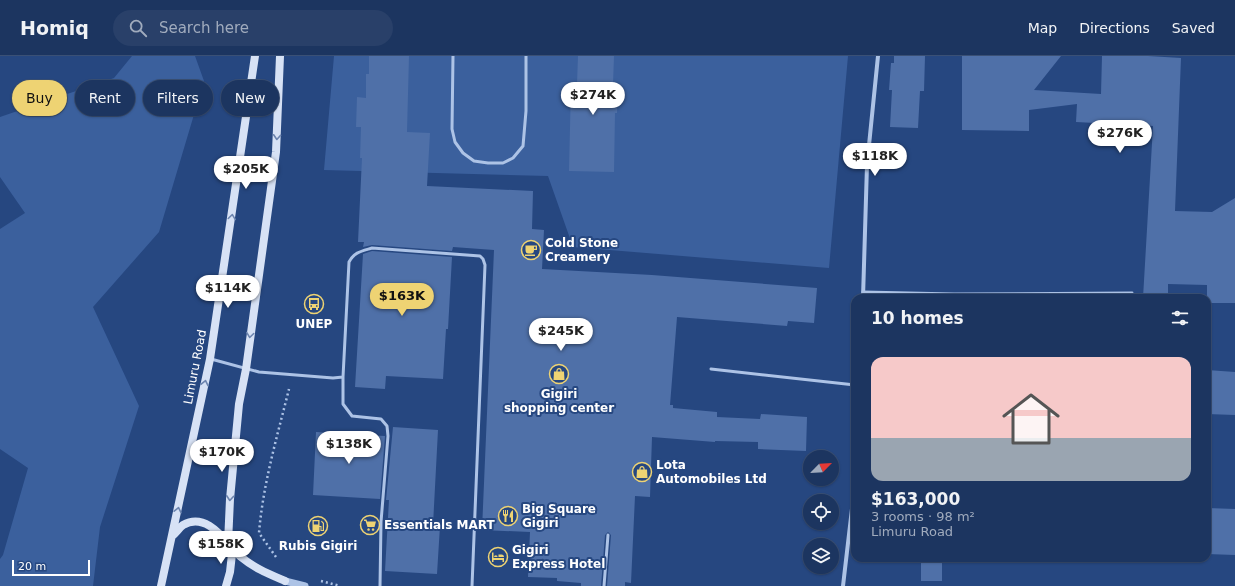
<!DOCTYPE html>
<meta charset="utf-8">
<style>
body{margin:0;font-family:"DejaVu Sans",sans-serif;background:#294069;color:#f1f3f6;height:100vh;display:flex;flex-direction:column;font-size:15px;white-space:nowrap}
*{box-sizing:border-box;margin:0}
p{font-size:13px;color:#a0abbd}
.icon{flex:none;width:22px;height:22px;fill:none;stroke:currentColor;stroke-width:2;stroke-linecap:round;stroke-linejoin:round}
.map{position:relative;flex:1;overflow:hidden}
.drawer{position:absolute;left:851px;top:238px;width:360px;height:268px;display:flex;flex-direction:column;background:#1c3560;border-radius:12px;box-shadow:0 1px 3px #0004,0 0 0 1px #3a5075}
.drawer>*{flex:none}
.guide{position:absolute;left:12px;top:24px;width:380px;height:36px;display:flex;gap:8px}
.needle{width:26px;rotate:66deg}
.controls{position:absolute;left:803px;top:394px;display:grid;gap:8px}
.controls a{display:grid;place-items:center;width:36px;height:36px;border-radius:50%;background:#1c3560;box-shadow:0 1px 3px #0004,0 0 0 1px #3a5075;font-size:20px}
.scale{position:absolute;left:12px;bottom:10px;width:78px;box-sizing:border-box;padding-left:4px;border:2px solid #fff;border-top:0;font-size:11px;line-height:14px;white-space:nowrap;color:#fff;-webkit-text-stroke:3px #264780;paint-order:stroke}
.price{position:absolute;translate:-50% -34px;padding:0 9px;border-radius:14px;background:#fff;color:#222;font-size:13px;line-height:26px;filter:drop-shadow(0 1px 2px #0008)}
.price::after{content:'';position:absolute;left:50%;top:24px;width:12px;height:9px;margin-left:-6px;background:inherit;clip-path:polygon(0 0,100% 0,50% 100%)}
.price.current{background:#eed373;color:#111}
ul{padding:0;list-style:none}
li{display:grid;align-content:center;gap:8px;height:212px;padding:0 20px}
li+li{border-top:1px solid #3a5075}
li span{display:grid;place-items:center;height:124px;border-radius:12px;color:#555}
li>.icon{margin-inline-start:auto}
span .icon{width:72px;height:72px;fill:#fffc;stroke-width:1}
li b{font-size:17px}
h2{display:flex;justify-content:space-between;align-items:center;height:48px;padding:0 20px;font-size:17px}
.chip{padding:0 14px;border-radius:18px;background:#1c3560;box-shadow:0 1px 3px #0004,0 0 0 1px #3a5075;font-size:14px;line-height:36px}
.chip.current{background:#eed373;color:#111}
header{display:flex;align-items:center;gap:24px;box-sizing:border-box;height:56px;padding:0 20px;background:#1c3560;border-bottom:1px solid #3a5075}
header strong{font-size:19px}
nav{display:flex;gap:22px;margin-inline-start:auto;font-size:14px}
.search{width:280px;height:36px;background:#294069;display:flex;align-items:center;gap:10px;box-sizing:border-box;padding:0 14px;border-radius:22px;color:#a0abbd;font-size:15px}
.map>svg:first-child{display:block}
.green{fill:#3b609d}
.building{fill:#4f70a8}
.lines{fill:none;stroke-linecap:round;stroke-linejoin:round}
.path{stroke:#adc3e6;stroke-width:2.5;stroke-dasharray:2 3;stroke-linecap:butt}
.service{stroke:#adc3e6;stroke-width:3}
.minor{stroke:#adc3e6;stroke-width:4}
.tertiary{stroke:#adc3e6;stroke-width:7}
.secondary{stroke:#d7e2f5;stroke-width:8}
.oneway{stroke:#6d85af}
.labels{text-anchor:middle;stroke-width:4;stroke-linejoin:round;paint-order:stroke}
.poi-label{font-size:12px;font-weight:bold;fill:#fff;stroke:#264780;text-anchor:start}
.street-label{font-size:12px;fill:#fff;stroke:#264780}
</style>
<header>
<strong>Homiq</strong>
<div class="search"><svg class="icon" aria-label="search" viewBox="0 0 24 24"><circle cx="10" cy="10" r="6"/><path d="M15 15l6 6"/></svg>Search here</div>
<nav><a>Map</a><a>Directions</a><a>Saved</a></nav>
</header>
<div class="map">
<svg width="1235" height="530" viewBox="0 0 1235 530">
<rect width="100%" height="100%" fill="#264780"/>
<path class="green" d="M 132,0 L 195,0 L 204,25 L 159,176 L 93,251 L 139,350 L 100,471 L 93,530 L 0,530 L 0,503 L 3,499 L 28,412 L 0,393 L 0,173 L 25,157 L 0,121 L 0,61 L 114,22 Z
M 334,0 L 848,0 L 829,212 L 573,191 L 548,120 L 324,114 Z"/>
<path class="building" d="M 369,0 L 409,0 L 407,76 L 430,77 L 427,130 L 533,135 L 532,173 L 544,174 L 542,213 L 652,219 L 817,232 L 814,267 L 788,265 L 787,270 L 677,261 L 670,349 L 673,349 L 673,352 L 717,356 L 717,361 L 760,363 L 761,358 L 807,361 L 806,395 L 758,393 L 758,386 L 715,385 L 715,386 L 652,381 L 650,441 L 635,440 L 631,527 L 625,526 L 625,530 L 607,530 L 611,479 L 608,476 L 605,479 L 601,530 L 581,530 L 581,527 L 557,525 L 557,522 L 528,521 L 530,476 L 482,474 L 494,194 L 453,191 L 452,195 L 372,189 L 363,191 L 364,186 L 358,186 L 362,102 L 360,102 L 361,71 L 356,71 L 357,41 L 366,42 L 366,18 L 369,18 Z
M 578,0 L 614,0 L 613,29 L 618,29 L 617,57 L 615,57 L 614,116 L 569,115 L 571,28 L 577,28 Z
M 894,0 L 925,0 L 924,35 L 920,35 L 918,72 L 890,71 L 892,34 L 889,34 L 891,7 L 894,7 Z
M 962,0 L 1061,0 L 1034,34 L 1101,38 L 1102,0 L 1148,0 L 1181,2 L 1175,155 L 1212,156 L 1235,142 L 1235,247 L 1207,247 L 1207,229 L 1168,228 L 1168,242 L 1143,242 L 1153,70 L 1076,66 L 1077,48 L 1029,54 L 1029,75 L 962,74 Z
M 372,195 L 452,201 L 448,273 L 446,273 L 443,323 L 386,320 L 385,333 L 355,331 L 363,198 Z
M 1207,314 L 1235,316 L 1235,359 L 1207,358 Z
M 393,371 L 438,374 L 433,469 L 440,470 L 437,518 L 385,515 L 389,444 L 386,444 Z
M 316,376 L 385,380 L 380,443 L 313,439 Z
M 1207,452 L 1235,453 L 1235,499 L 1207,498 Z
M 921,502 L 942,502 L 942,525 L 921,525 Z"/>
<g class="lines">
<path class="path" d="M 276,501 L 259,477 C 263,428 277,381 289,333
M 321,525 L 340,530"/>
<path class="service" d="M 453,0 L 452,73 L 455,86 L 463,97 L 474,105 L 488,107 L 503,107 L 513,102 L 523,90 L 526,55 L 526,0
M 863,236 L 954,238 L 1132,237
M 211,303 L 259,316 L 333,322 L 343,321 L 349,206 C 354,196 362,195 372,192 L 480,200 L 483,203 L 485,209 L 472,530
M 711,313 L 855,329
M 343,321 L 343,348 L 352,360 L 381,363 L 387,370 L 388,380 L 381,466 L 380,530
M 604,530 L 608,479"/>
<path class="minor" d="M 863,242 L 867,109 L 878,0
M 843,530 L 855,427"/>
<path class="tertiary" d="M 285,525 L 305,530"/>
<path class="secondary" d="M 172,480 C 176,477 179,472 183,469 C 208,455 226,487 241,501 C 254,512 269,518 285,525
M 161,530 L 210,303 L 255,0
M 226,530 L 230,516 L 232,498 L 228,487 L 230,443 L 239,348 L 246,313 L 276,96 L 280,0"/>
</g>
<defs><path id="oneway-chevron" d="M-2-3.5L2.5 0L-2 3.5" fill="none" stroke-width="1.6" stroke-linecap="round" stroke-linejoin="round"/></defs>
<g class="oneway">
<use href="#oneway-chevron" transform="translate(277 81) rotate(94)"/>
<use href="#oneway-chevron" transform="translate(232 161) rotate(-82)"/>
<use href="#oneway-chevron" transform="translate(250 279) rotate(98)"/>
<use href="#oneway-chevron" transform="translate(205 327) rotate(-78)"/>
<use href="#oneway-chevron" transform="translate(230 442) rotate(95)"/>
<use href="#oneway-chevron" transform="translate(178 454) rotate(-78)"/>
</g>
<defs>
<g id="cafe-ring" transform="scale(1)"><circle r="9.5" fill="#264780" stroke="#eed373" stroke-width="1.5"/><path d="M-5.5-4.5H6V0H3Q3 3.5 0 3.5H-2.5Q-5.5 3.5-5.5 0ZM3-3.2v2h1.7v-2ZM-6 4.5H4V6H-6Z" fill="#eed373"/></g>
<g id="bus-ring" transform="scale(1)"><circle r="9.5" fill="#264780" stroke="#eed373" stroke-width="1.5"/><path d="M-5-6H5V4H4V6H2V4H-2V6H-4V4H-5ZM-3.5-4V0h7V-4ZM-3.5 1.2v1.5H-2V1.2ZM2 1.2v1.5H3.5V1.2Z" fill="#eed373"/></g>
<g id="shop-ring" transform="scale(1)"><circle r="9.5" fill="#264780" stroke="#eed373" stroke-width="1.5"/><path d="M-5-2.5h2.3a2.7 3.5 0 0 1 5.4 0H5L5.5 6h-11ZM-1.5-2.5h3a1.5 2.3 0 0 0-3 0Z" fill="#eed373"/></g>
<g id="restaurant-ring" transform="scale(1)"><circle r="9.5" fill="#264780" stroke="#eed373" stroke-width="1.5"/><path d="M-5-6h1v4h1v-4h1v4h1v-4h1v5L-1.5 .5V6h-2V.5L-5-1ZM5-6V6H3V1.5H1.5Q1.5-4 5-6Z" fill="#eed373"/></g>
<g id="supermarket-ring" transform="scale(1)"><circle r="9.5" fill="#264780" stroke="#eed373" stroke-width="1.5"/><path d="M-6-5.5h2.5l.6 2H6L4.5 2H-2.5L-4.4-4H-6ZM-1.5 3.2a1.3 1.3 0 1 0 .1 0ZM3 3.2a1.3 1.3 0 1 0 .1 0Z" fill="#eed373"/></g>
<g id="fuel-ring" transform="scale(1)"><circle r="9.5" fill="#264780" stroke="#eed373" stroke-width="1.5"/><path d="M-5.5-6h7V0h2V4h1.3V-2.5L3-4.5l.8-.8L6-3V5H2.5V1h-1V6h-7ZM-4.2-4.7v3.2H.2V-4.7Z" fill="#eed373"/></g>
<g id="hotel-ring" transform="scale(1)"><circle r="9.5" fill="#264780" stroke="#eed373" stroke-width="1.5"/><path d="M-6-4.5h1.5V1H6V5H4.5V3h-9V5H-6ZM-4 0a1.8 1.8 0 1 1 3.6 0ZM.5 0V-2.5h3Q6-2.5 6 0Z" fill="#eed373"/></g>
</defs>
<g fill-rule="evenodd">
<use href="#cafe-ring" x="531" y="194"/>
<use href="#bus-ring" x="314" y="248"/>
<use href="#shop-ring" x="559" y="318"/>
<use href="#shop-ring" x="642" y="416"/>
<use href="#restaurant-ring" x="508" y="460"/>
<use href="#supermarket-ring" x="370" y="469"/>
<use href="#fuel-ring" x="318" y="470"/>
<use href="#hotel-ring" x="498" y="501"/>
</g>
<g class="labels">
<g class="poi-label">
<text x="545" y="191">Cold Stone<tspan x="545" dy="14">Creamery</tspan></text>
<text x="314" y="272" text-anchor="middle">UNEP</text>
<text x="559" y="342" text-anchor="middle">Gigiri<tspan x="559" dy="14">shopping center</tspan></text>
<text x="656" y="413">Lota<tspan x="656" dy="14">Automobiles Ltd</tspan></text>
<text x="522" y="457">Big Square<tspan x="522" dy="14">Gigiri</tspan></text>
<text x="384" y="473">Essentials MART</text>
<text x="318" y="494" text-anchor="middle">Rubis Gigiri</text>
<text x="512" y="498">Gigiri<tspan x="512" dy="14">Express Hotel</tspan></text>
</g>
<g class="street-label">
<text transform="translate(195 311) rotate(-79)" y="4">Limuru Road</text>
</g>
</g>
</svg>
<div class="controls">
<a><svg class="needle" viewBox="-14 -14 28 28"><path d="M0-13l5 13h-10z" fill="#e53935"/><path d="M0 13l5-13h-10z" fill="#a0abbd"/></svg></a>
<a><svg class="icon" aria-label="locate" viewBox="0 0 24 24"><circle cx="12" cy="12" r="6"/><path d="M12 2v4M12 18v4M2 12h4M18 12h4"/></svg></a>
<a><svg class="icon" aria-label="layers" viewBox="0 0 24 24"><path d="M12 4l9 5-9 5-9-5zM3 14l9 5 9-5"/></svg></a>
</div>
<div class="scale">20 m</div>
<b class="price" style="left:593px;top:60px">$274K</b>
<b class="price" style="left:1120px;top:98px">$276K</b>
<b class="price" style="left:875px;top:121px">$118K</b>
<b class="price" style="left:246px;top:134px">$205K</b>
<b class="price" style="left:228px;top:253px">$114K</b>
<b class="price current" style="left:402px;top:261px">$163K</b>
<b class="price" style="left:561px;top:296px">$245K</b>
<b class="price" style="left:349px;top:409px">$138K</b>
<b class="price" style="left:222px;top:417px">$170K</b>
<b class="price" style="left:221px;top:509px">$158K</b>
<div class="guide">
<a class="chip current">Buy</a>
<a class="chip">Rent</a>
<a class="chip">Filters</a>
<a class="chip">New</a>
</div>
<section class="drawer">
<h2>10 homes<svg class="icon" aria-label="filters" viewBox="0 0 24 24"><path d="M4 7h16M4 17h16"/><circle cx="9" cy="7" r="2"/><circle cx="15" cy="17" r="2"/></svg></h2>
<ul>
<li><span style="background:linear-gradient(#f6c9c9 65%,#9aa5b1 0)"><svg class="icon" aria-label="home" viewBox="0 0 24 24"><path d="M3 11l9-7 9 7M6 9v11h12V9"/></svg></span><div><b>$163,000</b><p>3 rooms · 98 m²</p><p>Limuru Road</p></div></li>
</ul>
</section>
</div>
